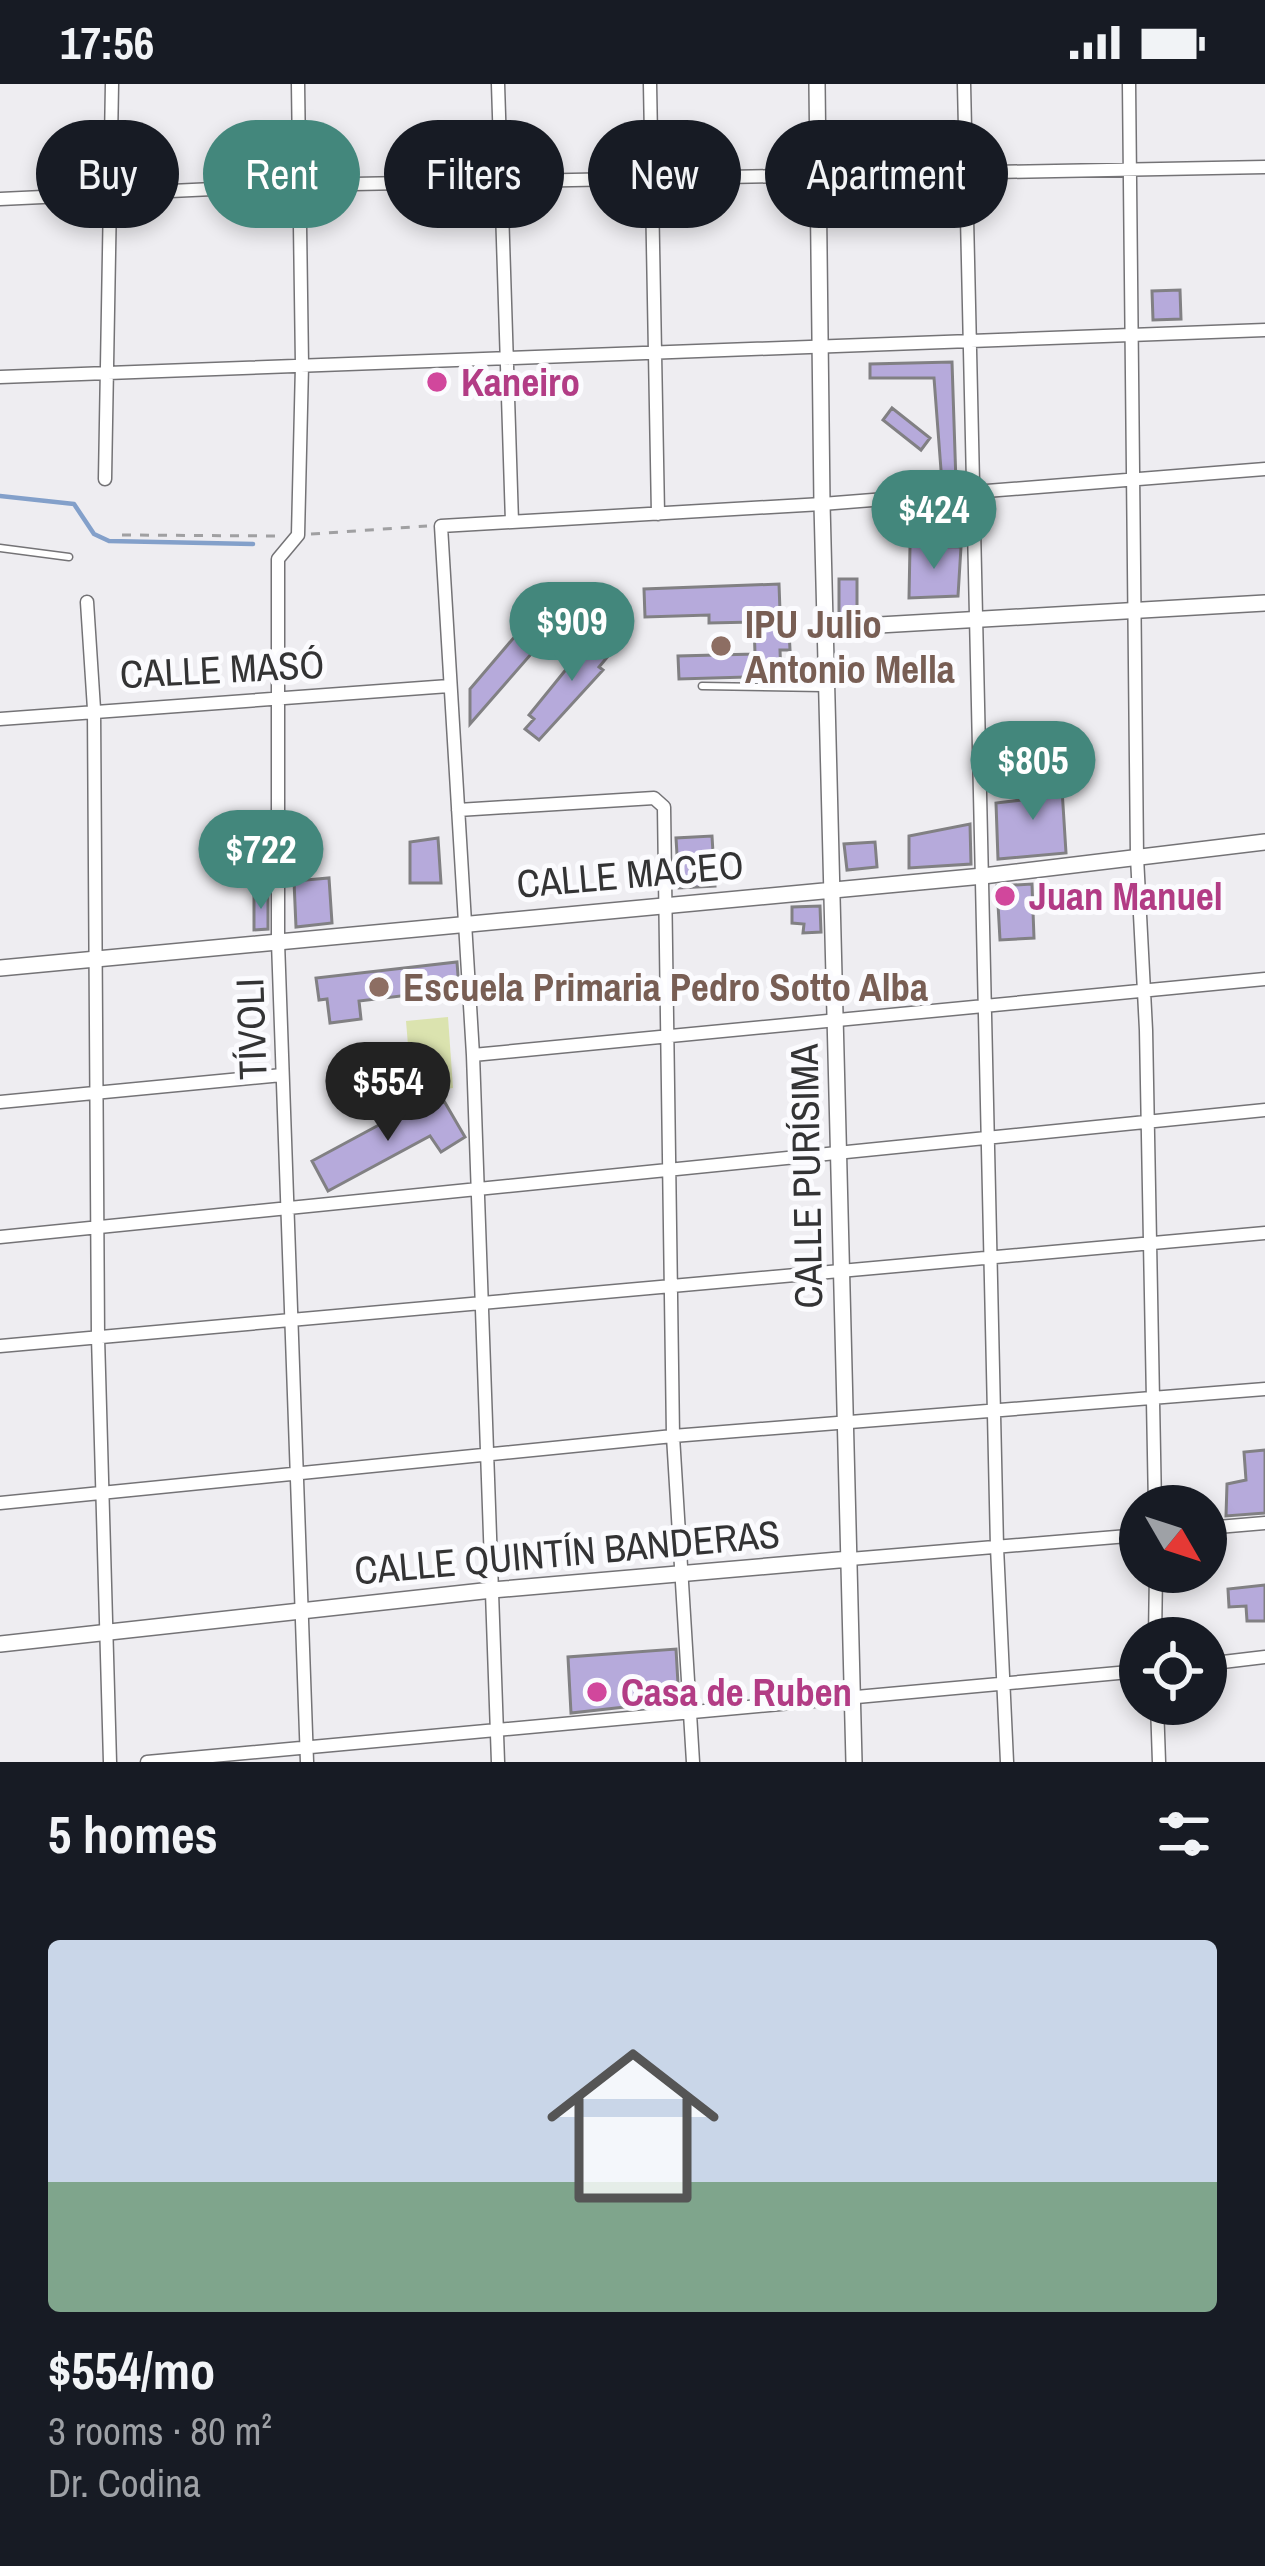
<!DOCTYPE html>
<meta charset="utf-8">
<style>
body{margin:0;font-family:"Archivo Narrow",sans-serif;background:#20242c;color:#f1f3f6;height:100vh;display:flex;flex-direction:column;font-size:45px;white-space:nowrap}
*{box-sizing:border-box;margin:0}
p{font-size:39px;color:#9ea1a6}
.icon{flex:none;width:66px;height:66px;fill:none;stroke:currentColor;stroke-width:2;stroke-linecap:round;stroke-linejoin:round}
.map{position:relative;height:1678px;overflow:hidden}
.side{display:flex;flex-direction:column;background:#171b24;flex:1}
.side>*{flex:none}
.banner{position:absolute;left:36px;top:36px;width:1194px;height:108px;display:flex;gap:24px}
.needle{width:78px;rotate:129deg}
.fabs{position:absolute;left:1119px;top:1401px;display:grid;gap:24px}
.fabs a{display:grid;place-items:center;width:108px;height:108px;border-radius:50%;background:#171b24;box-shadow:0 6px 18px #0003;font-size:60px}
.price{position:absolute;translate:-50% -102px;padding:0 27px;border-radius:42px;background:#43877c;color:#fff;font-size:39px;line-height:78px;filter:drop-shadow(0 3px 6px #0008)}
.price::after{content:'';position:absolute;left:50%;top:72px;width:36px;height:27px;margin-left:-18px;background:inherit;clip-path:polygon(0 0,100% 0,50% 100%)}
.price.selected{background:#222;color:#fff}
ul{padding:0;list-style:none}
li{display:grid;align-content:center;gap:24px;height:636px;padding:0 48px}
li+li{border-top:3px solid #363941}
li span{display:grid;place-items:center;height:372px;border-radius:12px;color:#555}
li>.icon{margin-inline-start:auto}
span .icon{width:216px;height:216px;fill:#fffc;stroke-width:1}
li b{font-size:51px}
h2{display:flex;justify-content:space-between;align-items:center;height:144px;padding:0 48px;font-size:51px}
.tag{padding:0 42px;border-radius:54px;background:#171b24;box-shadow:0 6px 18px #0003;font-size:42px;line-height:108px}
.tag.selected{background:#43877c;color:#fff}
.status{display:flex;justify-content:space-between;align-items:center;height:84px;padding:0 60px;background:#171b24;direction:ltr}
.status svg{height:33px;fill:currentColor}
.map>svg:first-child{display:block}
.pitch{fill:#dbe3af}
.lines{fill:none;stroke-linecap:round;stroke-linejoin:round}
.stream{stroke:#83a0ca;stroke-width:4.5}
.building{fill:#b6aadb;stroke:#818083;stroke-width:3}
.service-casing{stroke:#747376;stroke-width:9}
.minor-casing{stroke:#747376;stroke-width:15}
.tertiary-casing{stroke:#747376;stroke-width:18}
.path{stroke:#a0a0a2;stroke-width:3;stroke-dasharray:9 9;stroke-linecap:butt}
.service{stroke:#fff;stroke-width:6}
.minor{stroke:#fff;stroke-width:12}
.tertiary{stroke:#fff;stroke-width:15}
.hotel-dot{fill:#d1479c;stroke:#fbfbfe;stroke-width:4.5}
.education-dot{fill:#8d6e63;stroke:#fbfbfe;stroke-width:4.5}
.labels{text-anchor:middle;stroke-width:10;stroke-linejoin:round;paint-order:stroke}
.hotel-label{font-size:39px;font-weight:bold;fill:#b23c85;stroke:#fbfbfe;text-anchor:start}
.education-label{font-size:39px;font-weight:bold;fill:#785e54;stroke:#fbfbfe;text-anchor:start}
.street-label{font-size:39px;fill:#333334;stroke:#fbfbfe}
</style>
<div class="status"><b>17:56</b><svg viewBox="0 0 49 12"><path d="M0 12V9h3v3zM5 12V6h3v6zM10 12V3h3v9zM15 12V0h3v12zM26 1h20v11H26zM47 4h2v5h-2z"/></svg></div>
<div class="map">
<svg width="1265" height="1678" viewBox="0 0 1265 1678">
<rect width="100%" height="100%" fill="#eeedf1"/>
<path class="pitch" d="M 448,933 L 453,1004 L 412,1009 L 406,937 Z"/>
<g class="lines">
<path class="stream" d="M 0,412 L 74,420 L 94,450 L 109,457 L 253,460"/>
</g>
<path class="building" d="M 1180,206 L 1181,235 L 1153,236 L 1152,207 Z
M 952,278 L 956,399 L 942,399 L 934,294 L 870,294 L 870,280 Z
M 892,324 L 930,354 L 921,366 L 883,336 Z
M 910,462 L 961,463 L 958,512 L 909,514 Z
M 839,495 L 857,495 L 857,530 L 839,531 Z
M 779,500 L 780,527 L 788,526 L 790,566 L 780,566 L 781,592 L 679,595 L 678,572 L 755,570 L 754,538 L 709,539 L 709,531 L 645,533 L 644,505 Z
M 528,537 L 546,553 L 470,640 L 470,605 Z
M 611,542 L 624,553 L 599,583 L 603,586 L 539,656 L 525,645 L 534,635 L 529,631 L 581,567 L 585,571 Z
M 1061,689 L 1066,769 L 998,775 L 996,719 L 1038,714 L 1038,693 Z
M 970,740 L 971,780 L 909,784 L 909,752 Z
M 712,752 L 715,802 L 679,804 L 676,754 Z
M 438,754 L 441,799 L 410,799 L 410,758 Z
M 875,758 L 877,783 L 847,786 L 844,760 Z
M 329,794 L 332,839 L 296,843 L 294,797 Z
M 1032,800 L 1034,854 L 1000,856 L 997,802 Z
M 268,809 L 268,845 L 254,846 L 254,810 Z
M 820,822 L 821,848 L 803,849 L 804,840 L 792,839 L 792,823 Z
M 457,878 L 459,905 L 359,917 L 361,935 L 330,939 L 327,915 L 319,916 L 316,894 Z
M 444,1017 L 465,1053 L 441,1068 L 430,1052 L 328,1107 L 312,1077 L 403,1028 L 406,1034 L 422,1025 L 424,1030 Z
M 1265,1366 L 1265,1429 L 1226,1432 L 1227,1400 L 1246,1396 L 1244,1368 Z
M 1265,1501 L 1265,1537 L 1247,1537 L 1246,1522 L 1229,1523 L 1228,1505 Z
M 676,1565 L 679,1617 L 571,1629 L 568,1573 Z"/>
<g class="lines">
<g class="service-casing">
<path id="service" d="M 0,464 L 69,473
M 702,602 L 823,604"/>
</g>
<g class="minor-casing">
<path id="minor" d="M 298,0 L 302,281 L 298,451 L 278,475 L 278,858 L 307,1678
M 498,0 L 512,438
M 650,0 L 658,430
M 964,0 L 997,1463 L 1007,1678
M 1129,0 L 1137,773 L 1146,946 L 1155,1422
M 0,115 L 301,101 L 1265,83
M 0,293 L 1265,246
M 105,395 L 112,0
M 87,518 L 94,625 L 98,1253 L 110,1678
M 0,635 L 449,602
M 458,726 L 654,714 L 664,723 L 673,1352 L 693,1678
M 473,971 L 1265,895
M 0,1018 L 282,991
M 0,1153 L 1265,1026
M 0,1262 L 1265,1149
M 0,1419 L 673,1352 L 1265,1305
M 1206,1444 L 1265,1439
M 850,1475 L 1140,1451
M 1155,1554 L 1156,1488
M 1206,1580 L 1265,1573
M 1157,1620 L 1159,1678
M 147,1678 L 1140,1587
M 498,1678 L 473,971 L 441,442 L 822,420 L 1265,385"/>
</g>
<g class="tertiary-casing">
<path id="tertiary" d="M 817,0 L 822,420 L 854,1678
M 827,544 L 1265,519
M 0,884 L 983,792 L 1265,758
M 0,1560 L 492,1506 L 850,1475"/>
</g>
<path class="path" d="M 311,450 L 427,442
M 122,451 L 278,452"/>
<use href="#service" class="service"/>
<use href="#minor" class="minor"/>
<use href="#tertiary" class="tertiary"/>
</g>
<g class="hotel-dot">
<circle cx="437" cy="298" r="12"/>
<circle cx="1005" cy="812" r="12"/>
<circle cx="597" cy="1608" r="12"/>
</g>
<g class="education-dot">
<circle cx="721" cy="562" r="12"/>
<circle cx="379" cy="903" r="12"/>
</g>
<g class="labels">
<g class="hotel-label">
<text x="461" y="312">Kaneiro</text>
<text x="1029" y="826">Juan Manuel</text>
<text x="621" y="1622">Casa de Ruben</text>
</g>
<g class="education-label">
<text x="745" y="554">IPU Julio<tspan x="745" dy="45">Antonio Mella</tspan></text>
<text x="403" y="917">Escuela Primaria Pedro Sotto Alba</text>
</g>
<g class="street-label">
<text transform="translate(222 585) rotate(-3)" y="14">CALLE MASÓ</text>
<text transform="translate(630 790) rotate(-5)" y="14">CALLE MACEO</text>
<text transform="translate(251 945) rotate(-92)" y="14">TÍVOLI</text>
<text transform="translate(806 1092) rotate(-91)" y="14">CALLE PURÍSIMA</text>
<text transform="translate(567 1468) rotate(-5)" y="14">CALLE QUINTÍN BANDERAS</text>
</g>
</g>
</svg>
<div class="fabs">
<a><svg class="needle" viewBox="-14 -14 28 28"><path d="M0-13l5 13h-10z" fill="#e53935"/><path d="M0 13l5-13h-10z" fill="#9ea1a6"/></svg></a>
<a><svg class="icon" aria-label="locate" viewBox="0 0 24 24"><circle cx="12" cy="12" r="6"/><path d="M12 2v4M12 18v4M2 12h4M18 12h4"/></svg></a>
</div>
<b class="price" style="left:934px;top:488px">$424</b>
<b class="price" style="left:572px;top:600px">$909</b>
<b class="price" style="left:1033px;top:739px">$805</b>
<b class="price" style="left:261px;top:828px">$722</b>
<b class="price selected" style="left:388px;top:1060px">$554</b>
<div class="banner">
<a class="tag">Buy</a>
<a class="tag selected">Rent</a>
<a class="tag">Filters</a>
<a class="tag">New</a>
<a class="tag">Apartment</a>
</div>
</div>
<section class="side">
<h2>5 homes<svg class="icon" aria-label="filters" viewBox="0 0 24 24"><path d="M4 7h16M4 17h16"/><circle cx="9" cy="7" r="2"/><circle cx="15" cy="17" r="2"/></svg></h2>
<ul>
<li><span style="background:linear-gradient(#c9d6e8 65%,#7fa58c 0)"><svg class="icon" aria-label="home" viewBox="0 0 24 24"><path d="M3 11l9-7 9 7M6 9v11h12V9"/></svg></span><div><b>$554/mo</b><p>3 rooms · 80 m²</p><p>Dr. Codina</p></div></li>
</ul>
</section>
